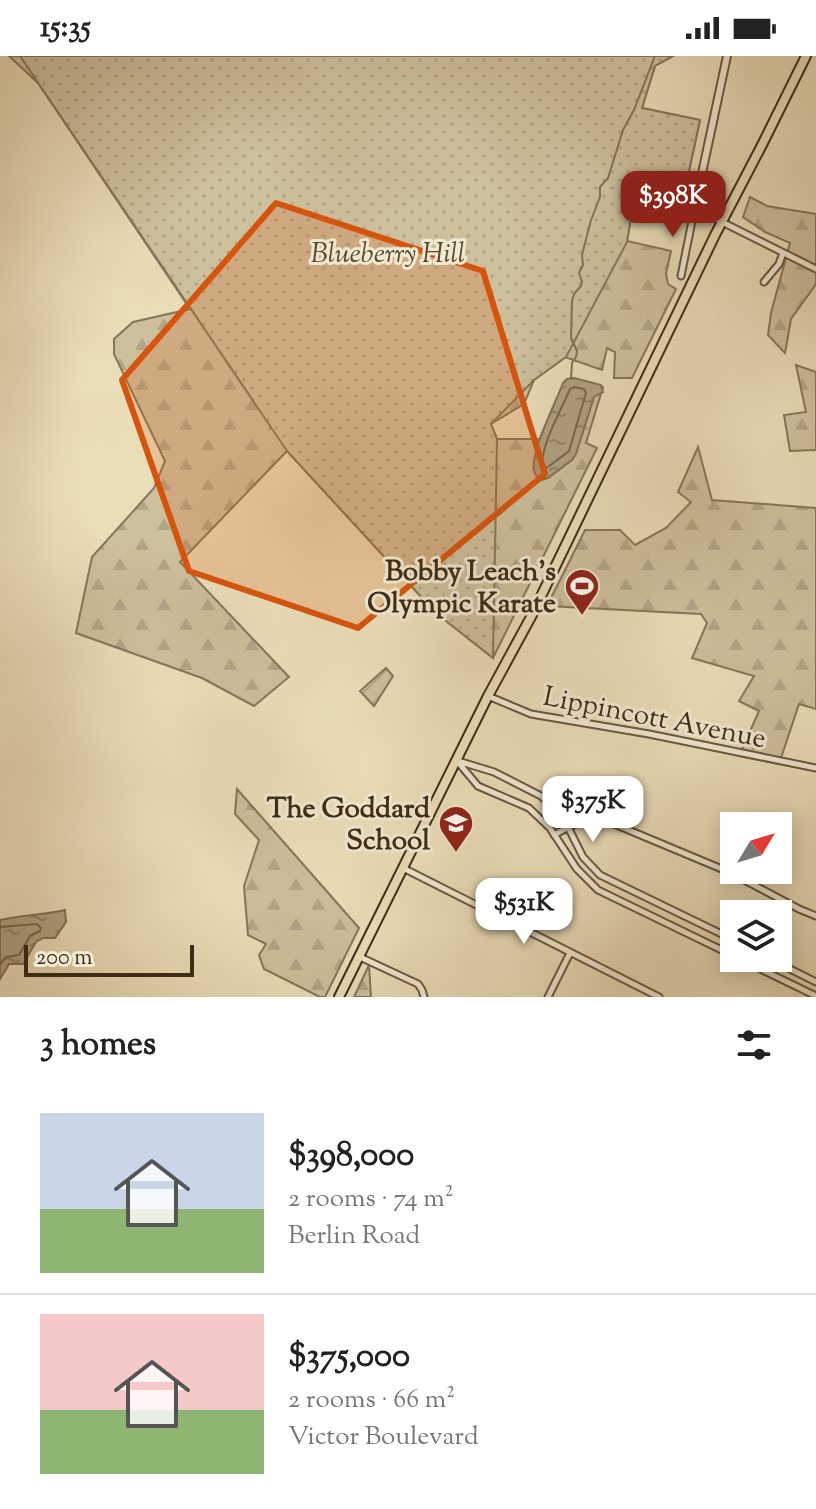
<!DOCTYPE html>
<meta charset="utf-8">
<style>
body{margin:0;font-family:"Sorts Mill Goudy",serif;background:#f2f2f2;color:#222;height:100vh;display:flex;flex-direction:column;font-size:30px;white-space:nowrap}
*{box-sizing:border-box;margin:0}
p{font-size:26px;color:#767676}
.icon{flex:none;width:44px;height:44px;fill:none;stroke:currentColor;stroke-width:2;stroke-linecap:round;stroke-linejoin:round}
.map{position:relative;height:941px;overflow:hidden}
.side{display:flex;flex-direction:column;background:#fff;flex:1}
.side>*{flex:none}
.needle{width:52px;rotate:52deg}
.controls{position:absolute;left:720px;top:756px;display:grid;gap:16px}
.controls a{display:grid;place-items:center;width:72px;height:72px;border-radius:0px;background:#fff;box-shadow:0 4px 20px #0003;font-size:40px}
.scale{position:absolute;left:24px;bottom:20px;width:170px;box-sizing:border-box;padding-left:8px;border:4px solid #3e2c16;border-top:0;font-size:22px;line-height:28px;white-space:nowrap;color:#3e2c16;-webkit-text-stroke:6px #f1ead2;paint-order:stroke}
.price{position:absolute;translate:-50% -68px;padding:0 18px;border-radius:16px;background:#fff;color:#222;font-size:26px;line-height:52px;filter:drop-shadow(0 2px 4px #0008)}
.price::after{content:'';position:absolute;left:50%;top:48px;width:24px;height:18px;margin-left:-12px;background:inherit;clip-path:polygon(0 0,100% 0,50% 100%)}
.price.current{background:#8f2418;color:#fff}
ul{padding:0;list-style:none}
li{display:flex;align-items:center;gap:24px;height:200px;padding:0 40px}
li+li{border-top:2px solid #e0e0e0}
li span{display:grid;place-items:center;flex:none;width:224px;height:160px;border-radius:0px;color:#555}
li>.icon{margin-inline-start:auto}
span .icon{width:96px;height:96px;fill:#fffc;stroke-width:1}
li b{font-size:34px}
h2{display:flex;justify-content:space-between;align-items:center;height:96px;padding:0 40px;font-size:34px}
.status{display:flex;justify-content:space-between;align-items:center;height:56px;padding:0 40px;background:#fff;direction:ltr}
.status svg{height:22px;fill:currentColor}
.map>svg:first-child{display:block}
.forest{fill:url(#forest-firs);stroke:#86765a;stroke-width:2}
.park{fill:url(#park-dots);stroke:#86765a;stroke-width:2}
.garden{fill:url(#garden-furrows);stroke:#86765a;stroke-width:2}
.water{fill:url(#water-ripples);stroke:#827257;stroke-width:2}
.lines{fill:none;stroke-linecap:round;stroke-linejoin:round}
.shore{stroke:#77664c;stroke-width:2}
.stream{stroke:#827257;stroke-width:2}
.minor-casing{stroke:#69583f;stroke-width:9}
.tertiary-casing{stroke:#69583f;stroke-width:10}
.primary-casing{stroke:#3e2c16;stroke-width:12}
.minor{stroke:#f1ead2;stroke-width:5}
.tertiary{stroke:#f1ead2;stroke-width:6}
.primary{stroke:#eadeb9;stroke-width:8}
.marked{fill:#d7540d;fill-opacity:0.2;stroke:#d7540d;stroke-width:6;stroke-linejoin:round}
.labels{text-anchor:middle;stroke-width:6;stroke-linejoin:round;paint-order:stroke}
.park-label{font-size:28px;font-style:italic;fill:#5b4a31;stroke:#f1ead2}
.poi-label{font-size:28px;font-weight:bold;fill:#3e2c16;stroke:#f1ead2;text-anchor:end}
.street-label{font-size:28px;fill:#3e2c16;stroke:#f1ead2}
</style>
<div class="status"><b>15:35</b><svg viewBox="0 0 49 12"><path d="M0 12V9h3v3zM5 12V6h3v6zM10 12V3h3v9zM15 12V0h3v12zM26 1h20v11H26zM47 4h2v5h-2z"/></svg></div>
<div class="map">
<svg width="816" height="941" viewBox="0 0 816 941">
<defs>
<pattern id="forest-firs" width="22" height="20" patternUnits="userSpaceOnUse" patternTransform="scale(2)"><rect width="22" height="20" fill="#cdc09d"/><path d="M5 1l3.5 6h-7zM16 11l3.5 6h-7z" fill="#b1a586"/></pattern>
<pattern id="park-dots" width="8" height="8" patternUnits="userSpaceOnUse" patternTransform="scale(2)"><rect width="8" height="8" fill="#cdc09d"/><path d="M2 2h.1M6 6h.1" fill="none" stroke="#b1a586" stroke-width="1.8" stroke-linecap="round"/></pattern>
<pattern id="garden-furrows" width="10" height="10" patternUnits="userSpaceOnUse" patternTransform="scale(2)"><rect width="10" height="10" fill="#cdc09d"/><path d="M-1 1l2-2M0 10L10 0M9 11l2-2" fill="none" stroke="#b1a586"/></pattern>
<pattern id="water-ripples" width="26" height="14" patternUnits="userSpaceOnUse" patternTransform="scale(2)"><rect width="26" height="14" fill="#b0a182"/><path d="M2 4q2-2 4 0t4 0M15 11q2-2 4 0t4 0" fill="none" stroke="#918369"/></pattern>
</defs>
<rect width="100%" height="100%" fill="#eadeb9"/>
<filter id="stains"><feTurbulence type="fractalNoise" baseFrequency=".0025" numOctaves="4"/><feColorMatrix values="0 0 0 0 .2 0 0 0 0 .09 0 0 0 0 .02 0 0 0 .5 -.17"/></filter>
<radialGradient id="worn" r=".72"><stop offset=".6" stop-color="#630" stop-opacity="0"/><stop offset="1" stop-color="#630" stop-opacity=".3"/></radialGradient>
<path class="forest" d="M 9,0 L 673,0 L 655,10 L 642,52 L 700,64 L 683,143 L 635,136 L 627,185 L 671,195 L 666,218 L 668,228 L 676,233 L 632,322 L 614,322 L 615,296 L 607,292 L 602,314 L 565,301 L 534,324 L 524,348 L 491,368 L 497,383 L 540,383 L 565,325 L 603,331 L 586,387 L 597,392 L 493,602 L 436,557 L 287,395 L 180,506 L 289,621 L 254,650 L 202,622 L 76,577 L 92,501 L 154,432 L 165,405 L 114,298 L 114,283 L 133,266 L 190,253 L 38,27 Z
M 750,141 L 767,150 L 816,158 L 816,228 L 791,263 L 785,297 L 768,279 L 771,257 L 790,187 L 765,176 L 743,161 Z
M 796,309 L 816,316 L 816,394 L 790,395 L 784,359 L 806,356 Z
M 698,391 L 712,444 L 816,452 L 816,653 L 799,648 L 779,708 L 739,700 L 759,655 L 739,645 L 754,620 L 692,602 L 707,567 L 701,558 L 547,550 L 585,474 L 620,474 L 635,489 L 666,472 L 691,446 L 678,436 Z
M 237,733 L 359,872 L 325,941 L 320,941 L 264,913 L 259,899 L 266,888 L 248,879 L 244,830 L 259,784 L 235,758 Z
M 369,909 L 371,941 L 354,941 Z"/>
<path class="park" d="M 20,0 L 673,0 L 655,10 L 642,52 L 700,64 L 683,143 L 634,144 L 627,186 L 566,301 L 534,324 L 491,368 L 497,383 L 493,602 L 436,557 L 287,395 Z"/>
<path class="garden" d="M 386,612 L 393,620 L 374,650 L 360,635 Z"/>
<path class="water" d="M 574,322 L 601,329 L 603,336 L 594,341 L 576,398 L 572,404 L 548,422 L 542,424 C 537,420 535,420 534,414 C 530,397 556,346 563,327 L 567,323 Z
M 65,854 L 66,866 L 55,882 L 43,882 L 36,886 L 23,908 L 9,908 L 0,923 L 0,864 C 22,859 44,859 65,854 Z"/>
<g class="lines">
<path class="shore" d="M 574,331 L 584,333 L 586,337 L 569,395 L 548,411 L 544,412 L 542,409 C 543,384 560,357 570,333 Z
M 0,871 L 37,868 L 41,872 L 40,875 L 30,880 L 19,899 L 6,901 L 0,908"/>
<path class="stream" d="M 571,323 L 572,307 L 576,301 L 577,295 L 571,282 L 572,245 L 574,238 L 581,230 L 582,225 L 579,217 L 583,209 L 582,199 L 591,164 L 600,141 L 600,131 L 608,122 L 623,74 L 634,54 L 655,0"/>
<g class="minor-casing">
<path id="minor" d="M 722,166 L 816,213
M 681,220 L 695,150
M 764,226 L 779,208 L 783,197
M 488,640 L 531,658 L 649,678 L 816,712
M 457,705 L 478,730 L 529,752 L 550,772 L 577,813 L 598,834 L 734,900
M 458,705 L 494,716 L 541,740 L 551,749 L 568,771 L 583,801 L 600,819 L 734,884
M 554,779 C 570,770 588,760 607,765 L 729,816 L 799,853 L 816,860
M 403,812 L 659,941
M 360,901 L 418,928 L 422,934 L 424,941
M 738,902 L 816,940
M 768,902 L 816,926
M 548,941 L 570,897"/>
</g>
<g class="tertiary-casing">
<path id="tertiary" d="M 722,166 L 695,150 L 727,0"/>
</g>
<g class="primary-casing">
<path id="primary" d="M 339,941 L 488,640 L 532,559 L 715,179 L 763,87 L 806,0"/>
</g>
<use href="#minor" class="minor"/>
<use href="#tertiary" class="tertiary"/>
<use href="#primary" class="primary"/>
</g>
<path class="marked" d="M 276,147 L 483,215 L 545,418 L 358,572 L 189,515 L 122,324 Z"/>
<defs>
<g id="stadium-pin" transform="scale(1.8)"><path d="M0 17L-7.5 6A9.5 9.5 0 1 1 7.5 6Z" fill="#8f2418" stroke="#f1ead2"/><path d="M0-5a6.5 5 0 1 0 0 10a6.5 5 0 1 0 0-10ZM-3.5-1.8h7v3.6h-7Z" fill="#fff"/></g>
<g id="school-pin" transform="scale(1.8)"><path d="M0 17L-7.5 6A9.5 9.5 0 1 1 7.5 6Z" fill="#8f2418" stroke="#f1ead2"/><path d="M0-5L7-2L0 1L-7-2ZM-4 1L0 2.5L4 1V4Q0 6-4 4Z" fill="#fff"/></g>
</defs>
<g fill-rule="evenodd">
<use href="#stadium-pin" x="582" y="530"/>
<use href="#school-pin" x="456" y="767"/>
</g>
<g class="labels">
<g class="park-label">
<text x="388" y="206">Blueberry Hill</text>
</g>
<g class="poi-label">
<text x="556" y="524">Bobby Leach's<tspan x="556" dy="32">Olympic Karate</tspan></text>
<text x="430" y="761">The Goddard<tspan x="430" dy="32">School</tspan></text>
</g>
<g class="street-label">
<text transform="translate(655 660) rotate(11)" y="10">Lippincott Avenue</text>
</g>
</g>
<rect width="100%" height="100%" filter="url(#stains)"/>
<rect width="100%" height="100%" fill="url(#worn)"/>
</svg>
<div class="controls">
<a><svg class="needle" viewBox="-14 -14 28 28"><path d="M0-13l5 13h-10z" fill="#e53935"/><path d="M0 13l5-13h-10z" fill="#767676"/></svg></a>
<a><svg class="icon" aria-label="layers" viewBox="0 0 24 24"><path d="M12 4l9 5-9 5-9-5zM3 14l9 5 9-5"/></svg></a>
</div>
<div class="scale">200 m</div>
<b class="price current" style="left:673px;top:183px">$398K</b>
<b class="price" style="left:593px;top:788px">$375K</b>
<b class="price" style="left:524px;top:890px">$531K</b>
</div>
<section class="side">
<h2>3 homes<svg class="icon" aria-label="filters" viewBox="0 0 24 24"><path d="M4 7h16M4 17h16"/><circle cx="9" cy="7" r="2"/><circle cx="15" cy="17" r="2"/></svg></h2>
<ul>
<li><span style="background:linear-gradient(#c9d6e8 60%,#8fb573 0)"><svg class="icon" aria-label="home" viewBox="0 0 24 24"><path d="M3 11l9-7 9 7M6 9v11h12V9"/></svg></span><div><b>$398,000</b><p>2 rooms · 74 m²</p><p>Berlin Road</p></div></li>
<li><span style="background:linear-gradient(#f6c9c9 60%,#8fb573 0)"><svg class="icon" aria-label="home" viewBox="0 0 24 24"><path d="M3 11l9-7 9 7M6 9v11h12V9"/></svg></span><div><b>$375,000</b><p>2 rooms · 66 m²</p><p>Victor Boulevard</p></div></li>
</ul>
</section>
